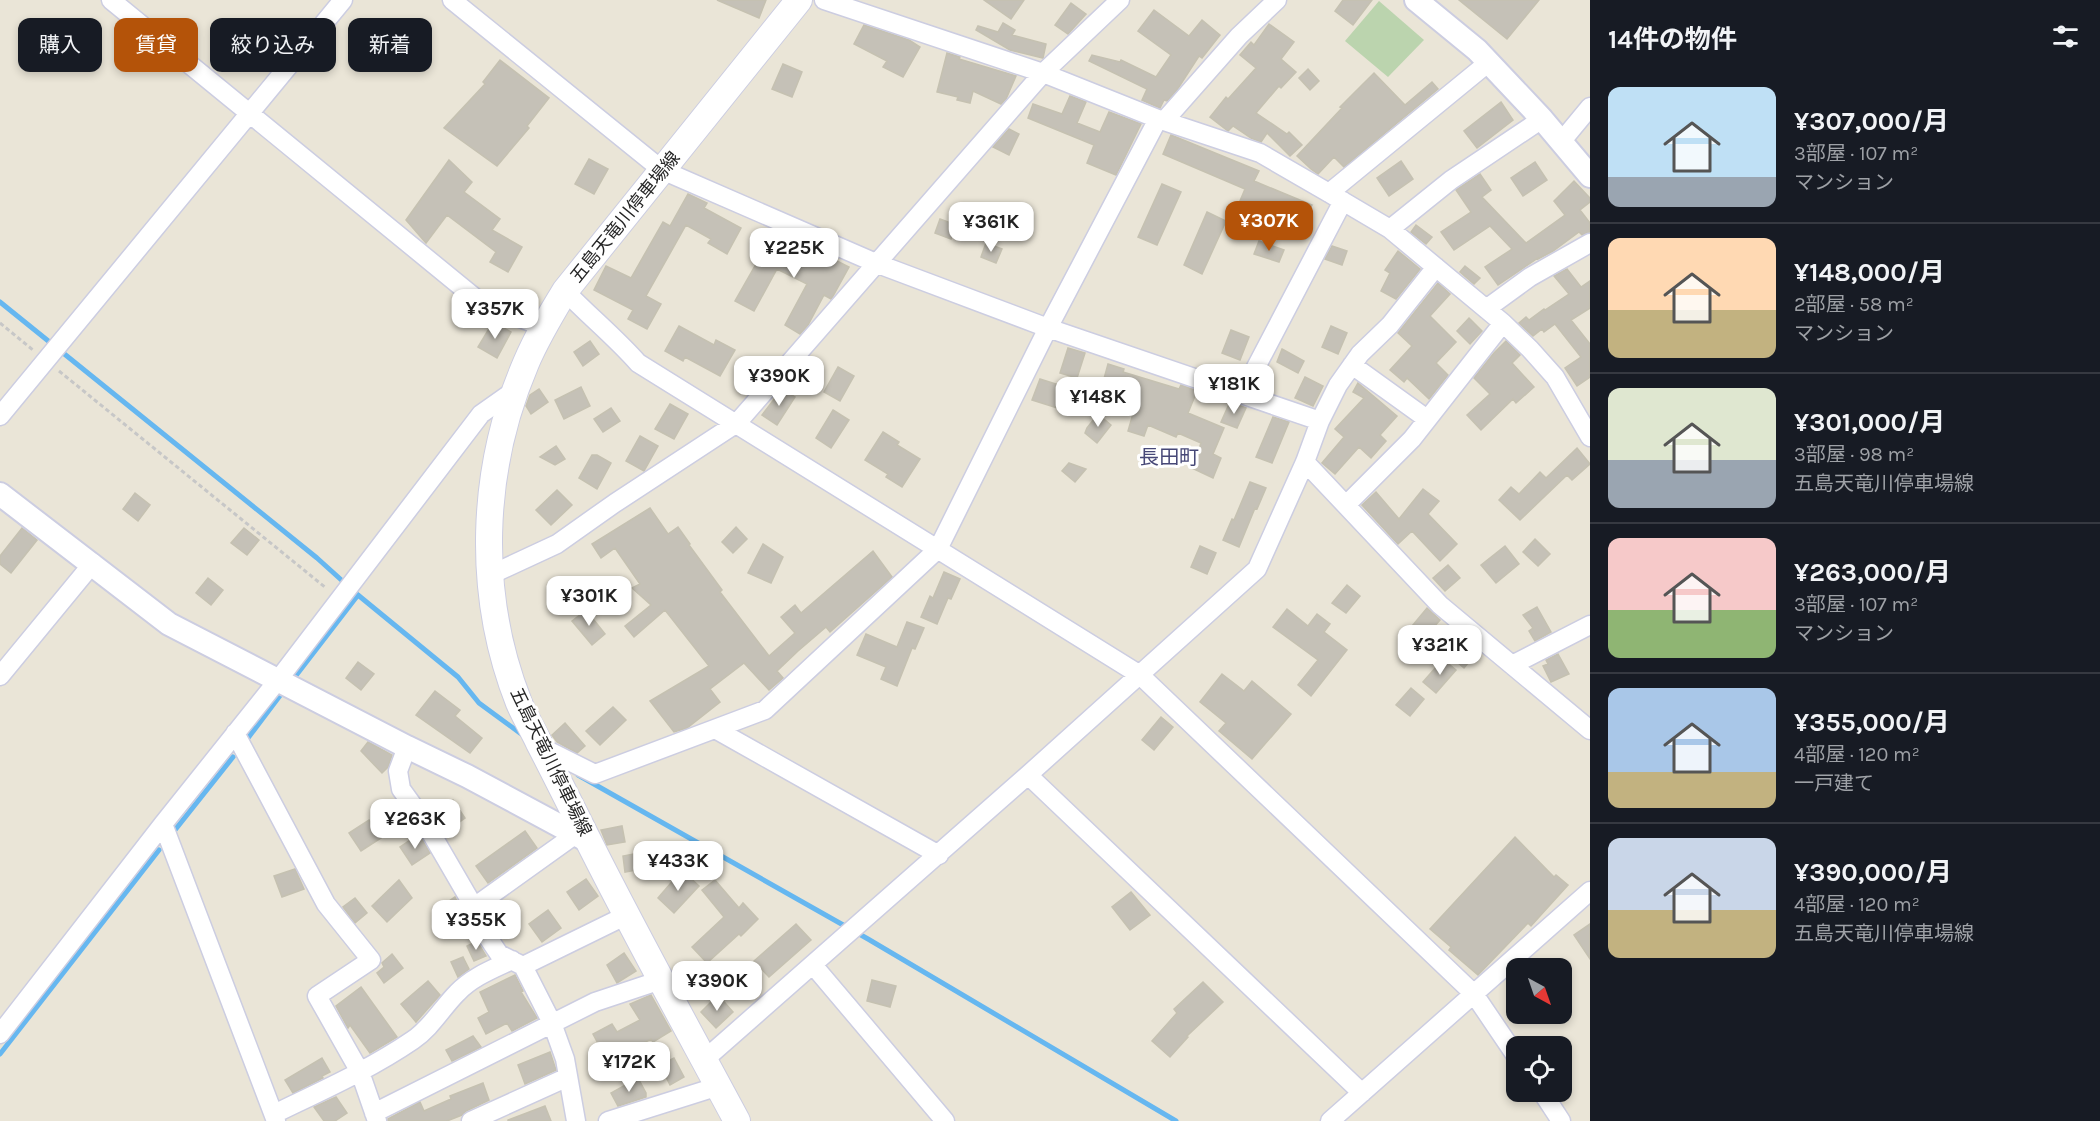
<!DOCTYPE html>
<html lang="ja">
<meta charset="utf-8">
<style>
body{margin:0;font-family:Karla,"Noto Sans JP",sans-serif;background:#20242c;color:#f1f3f6;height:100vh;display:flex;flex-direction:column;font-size:22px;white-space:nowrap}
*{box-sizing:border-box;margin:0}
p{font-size:20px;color:#9ea1a6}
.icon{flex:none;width:33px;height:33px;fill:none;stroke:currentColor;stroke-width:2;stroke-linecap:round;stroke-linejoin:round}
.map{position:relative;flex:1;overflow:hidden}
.side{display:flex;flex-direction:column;background:#171b24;width:510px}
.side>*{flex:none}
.guide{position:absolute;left:18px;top:18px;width:570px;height:54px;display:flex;gap:12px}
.needle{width:39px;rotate:140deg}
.buttons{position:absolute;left:1506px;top:958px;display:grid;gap:12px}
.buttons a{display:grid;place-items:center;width:66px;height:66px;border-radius:12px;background:#171b24;box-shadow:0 3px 9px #0003;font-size:30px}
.price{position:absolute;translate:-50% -51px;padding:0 14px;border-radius:12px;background:#fff;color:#222;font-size:20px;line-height:39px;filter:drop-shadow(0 2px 3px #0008)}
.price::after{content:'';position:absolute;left:50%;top:36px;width:18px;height:14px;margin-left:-9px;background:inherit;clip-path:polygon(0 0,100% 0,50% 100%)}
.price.on{background:#b45309;color:#fff}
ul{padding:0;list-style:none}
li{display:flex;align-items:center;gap:18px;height:150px;padding:0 18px}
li+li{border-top:2px solid #363941}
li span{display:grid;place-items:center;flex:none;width:168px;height:120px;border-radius:12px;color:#555}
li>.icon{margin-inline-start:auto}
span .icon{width:72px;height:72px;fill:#fffc;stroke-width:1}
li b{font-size:26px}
h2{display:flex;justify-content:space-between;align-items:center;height:72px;padding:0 18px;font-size:26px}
.chip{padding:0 21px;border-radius:12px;background:#171b24;box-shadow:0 3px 9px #0003;font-size:21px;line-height:54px}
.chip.on{background:#b45309;color:#fff}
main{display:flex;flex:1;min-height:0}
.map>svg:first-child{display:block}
.cemetery{fill:#bbd4ae}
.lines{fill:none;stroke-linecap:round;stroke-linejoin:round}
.stream{stroke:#66b7f0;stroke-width:5}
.building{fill:#c5c1b7;stroke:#c5c1b1;stroke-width:1.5}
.minor-casing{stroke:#cccde1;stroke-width:21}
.tertiary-casing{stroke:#cccde1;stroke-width:26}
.secondary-casing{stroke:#cccde1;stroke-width:28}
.path{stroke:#c7c7c7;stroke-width:3;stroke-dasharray:4.5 3;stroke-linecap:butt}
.minor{stroke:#fff;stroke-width:18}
.tertiary{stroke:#fff;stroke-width:22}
.secondary{stroke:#fff;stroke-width:26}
.labels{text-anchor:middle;stroke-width:6;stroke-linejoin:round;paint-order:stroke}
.street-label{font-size:18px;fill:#262626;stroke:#fff}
.neighbourhood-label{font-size:20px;fill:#474877;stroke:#fff}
</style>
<main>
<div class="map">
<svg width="1590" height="1121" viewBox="0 0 1590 1121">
<rect width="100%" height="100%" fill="#eae5d7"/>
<path class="cemetery" d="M 1379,1 L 1424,40 L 1388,77 L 1345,41 Z"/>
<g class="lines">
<path class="stream" d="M 0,302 L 317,558 L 358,595 L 458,677 L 479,703 L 524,736
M 291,682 L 358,595
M 245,742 L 285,689
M 578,775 L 868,939 L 1176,1121
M 175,830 L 233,757
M 0,1054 L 159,850"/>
</g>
<path class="building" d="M 717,0 L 766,0 L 759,18 Z
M 984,0 L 1024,0 L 1011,19 Z
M 1343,0 L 1372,0 L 1353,25 L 1335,11 Z
M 1459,0 L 1539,0 L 1507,39 Z
M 1071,3 L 1086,14 L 1068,34 L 1055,25 Z
M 1154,10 L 1189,36 L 1202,20 L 1220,35 L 1202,58 L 1199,56 L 1177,90 L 1167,101 L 1164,100 L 1160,108 L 1142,100 L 1147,89 L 1089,61 L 1092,55 L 1120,62 L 1121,60 L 1156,77 L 1171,55 L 1138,31 Z
M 1003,23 L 1015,30 L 1012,35 L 1046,44 L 1043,58 L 1010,50 L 976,30 L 978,26 L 998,32 Z
M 1269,24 L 1294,42 L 1281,59 L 1296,72 L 1281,88 L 1279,86 L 1256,113 L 1287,134 L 1289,132 L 1302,145 L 1290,156 L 1267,133 L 1261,142 L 1251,138 L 1233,126 L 1228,131 L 1210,117 L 1226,97 L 1228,99 L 1256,68 L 1240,55 L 1251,42 L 1254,45 Z
M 864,25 L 909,40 L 920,47 L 903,77 L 883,67 L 887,61 L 854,44 Z
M 947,53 L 960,57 L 959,59 L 1016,76 L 1006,99 L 1001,104 L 973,91 L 970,103 L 957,100 L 958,97 L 937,92 Z
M 500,60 L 549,98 L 527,126 L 529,128 L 497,166 L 444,128 L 485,84 L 483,82 Z
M 783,64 L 802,72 L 792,97 L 772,89 Z
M 1308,69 L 1319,81 L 1310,90 L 1299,78 Z
M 1374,73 L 1405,105 L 1432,82 L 1438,89 L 1344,167 L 1334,157 L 1318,174 L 1311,169 L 1297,156 L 1342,108 L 1340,107 Z
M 1070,96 L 1086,102 L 1077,123 L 1100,132 L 1109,112 L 1141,124 L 1116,175 L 1087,163 L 1094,145 L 1028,118 L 1033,104 L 1062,114 Z
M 1501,102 L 1513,120 L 1477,148 L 1464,131 Z
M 1009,129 L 1019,134 L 1009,155 L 993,147 Z
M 1171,135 L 1259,171 L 1254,181 L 1312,205 L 1301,216 L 1283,208 L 1279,216 L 1256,207 L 1247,229 L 1231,222 L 1245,189 L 1163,154 Z
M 589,159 L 608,169 L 594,194 L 575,184 Z
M 449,160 L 472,182 L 464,192 L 500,219 L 492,230 L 522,247 L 508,272 L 490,262 L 496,252 L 447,215 L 426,243 L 406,220 Z
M 1401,161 L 1413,179 L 1389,196 L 1377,178 Z
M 1535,162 L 1547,180 L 1523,196 L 1511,178 Z
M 1480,174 L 1491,190 L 1482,197 L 1526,243 L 1565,215 L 1554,201 L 1574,181 L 1590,198 L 1590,202 L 1580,210 L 1590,223 L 1590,232 L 1582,235 L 1579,232 L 1553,251 L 1538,259 L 1538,258 L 1498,285 L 1485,267 L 1512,249 L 1490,226 L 1454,250 L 1441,232 L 1471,212 L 1456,190 Z
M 1162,184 L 1181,192 L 1157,245 L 1138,237 Z
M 688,194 L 707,203 L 704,208 L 741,228 L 727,254 L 708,243 L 711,239 L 686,225 L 646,296 L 661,304 L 647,329 L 628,319 L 633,310 L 594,290 L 606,266 L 631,278 L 663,222 L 670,226 Z
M 1207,212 L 1226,221 L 1202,274 L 1184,265 Z
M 940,219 L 956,225 L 951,239 L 935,233 Z
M 1416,225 L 1432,237 L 1426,244 L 1411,232 Z
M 772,236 L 802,252 L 806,245 L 849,267 L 833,296 L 831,299 L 824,295 L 808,325 L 800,334 L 785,325 L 807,284 L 777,269 L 754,311 L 735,301 Z
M 1259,241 L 1284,250 L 1279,262 L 1254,254 Z
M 986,243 L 1002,249 L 996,263 L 981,257 Z
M 1332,246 L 1347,251 L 1342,265 L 1325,259 Z
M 1398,251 L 1420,269 L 1396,299 L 1381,291 L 1390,273 L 1385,270 Z
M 1465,266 L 1480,278 L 1474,284 L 1460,272 Z
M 1567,269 L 1581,287 L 1590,281 L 1590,308 L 1571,320 L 1590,344 L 1590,377 L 1577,386 L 1565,368 L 1581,357 L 1555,324 L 1544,332 L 1542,329 L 1533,336 L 1519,323 L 1526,317 L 1529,320 L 1544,309 L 1545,310 L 1569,294 L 1554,276 Z
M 1438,283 L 1450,294 L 1430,316 L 1456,342 L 1436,363 L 1448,375 L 1429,399 L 1407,378 L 1404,382 L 1390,370 L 1412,346 L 1398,333 Z
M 1469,318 L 1482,331 L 1470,344 L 1457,331 Z
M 493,322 L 511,332 L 497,358 L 478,347 Z
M 679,326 L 714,345 L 716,340 L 735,350 L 720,376 L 685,357 L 683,361 L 665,351 Z
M 1331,326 L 1347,333 L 1338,354 L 1322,347 Z
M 1231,330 L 1249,337 L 1240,360 L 1222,353 Z
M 590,341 L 599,354 L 583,366 L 574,352 Z
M 1506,341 L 1520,355 L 1512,363 L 1534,387 L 1516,403 L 1513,399 L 1481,430 L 1467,415 L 1490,394 L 1474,378 L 1494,353 Z
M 1068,348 L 1085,353 L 1077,378 L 1060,373 Z
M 1282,349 L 1304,361 L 1298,373 L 1277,362 Z
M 1108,364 L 1124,369 L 1123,372 L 1179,389 L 1181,385 L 1197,391 L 1188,413 L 1224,428 L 1213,454 L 1221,458 L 1213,478 L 1192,468 L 1201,443 L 1178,433 L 1176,437 L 1148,425 L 1144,436 L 1128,431 L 1137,400 L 1135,399 L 1136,397 L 1102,386 Z
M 838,367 L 854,376 L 840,401 L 824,392 Z
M 1305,377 L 1323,386 L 1313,406 L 1295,398 Z
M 1040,379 L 1062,386 L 1072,394 L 1067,411 L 1032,400 Z
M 1358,383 L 1397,416 L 1380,435 L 1386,441 L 1371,458 L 1359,447 L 1335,474 L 1322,463 L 1344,437 L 1335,429 L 1364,398 L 1353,392 Z
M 581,387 L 590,406 L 564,419 L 555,400 Z
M 539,389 L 548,402 L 531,414 L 526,406 L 530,395 Z
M 782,389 L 795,397 L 777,425 L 762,415 Z
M 1230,402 L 1246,408 L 1237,428 L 1221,422 Z
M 670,404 L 688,414 L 674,439 L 655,429 Z
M 611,408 L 620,421 L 603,432 L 594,419 Z
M 833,410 L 849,420 L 831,448 L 816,438 Z
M 1098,414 L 1111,425 L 1097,443 L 1085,433 L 1087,428 Z
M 1273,417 L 1289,422 L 1272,463 L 1256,457 Z
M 883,432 L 899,442 L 897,445 L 920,459 L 902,487 L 886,477 L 888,474 L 865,460 Z
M 640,436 L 658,446 L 644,471 L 626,461 Z
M 556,446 L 565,459 L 555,465 L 540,457 Z
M 1577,448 L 1590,464 L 1572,480 L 1567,475 L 1520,520 L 1499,500 L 1511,487 L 1519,494 L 1540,472 L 1546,478 Z
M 592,455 L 597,455 L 611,463 L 597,489 L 579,478 Z
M 1069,463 L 1086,469 L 1075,482 L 1062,471 Z
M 1250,482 L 1266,488 L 1257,509 L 1255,508 L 1239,547 L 1223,540 L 1232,519 L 1234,520 Z
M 1423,489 L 1439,501 L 1428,514 L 1457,544 L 1440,561 L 1412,531 L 1398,544 L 1362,505 L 1376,492 L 1399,519 Z
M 557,490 L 572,505 L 551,525 L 536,510 Z
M 135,493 L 150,505 L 138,521 L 123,509 Z
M 650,508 L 668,534 L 678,527 L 690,544 L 689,545 L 722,590 L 720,592 L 769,656 L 795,633 L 781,617 L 795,605 L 801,613 L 873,551 L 892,577 L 830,632 L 826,627 L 798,651 L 777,671 L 783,678 L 769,690 L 744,663 L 710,689 L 720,702 L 687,728 L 674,732 L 650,701 L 709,666 L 665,610 L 634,637 L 625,626 L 651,605 L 632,588 L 640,584 L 615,548 L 601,558 L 592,544 Z
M 736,527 L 747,539 L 733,553 L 722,542 Z
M 22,528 L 37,540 L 11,573 L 0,564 L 0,556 Z
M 244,528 L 259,540 L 247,555 L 231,543 Z
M 1535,539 L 1550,554 L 1538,566 L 1523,552 Z
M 763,544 L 783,557 L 771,583 L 748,573 Z
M 1200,546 L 1216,553 L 1207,574 L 1191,567 Z
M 1505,546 L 1519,564 L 1496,583 L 1481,565 Z
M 1448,565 L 1460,578 L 1445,591 L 1433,578 Z
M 944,572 L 960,579 L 951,599 L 948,598 L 937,624 L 921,617 L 930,596 L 933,598 Z
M 208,578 L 223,590 L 211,605 L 196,593 Z
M 1347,585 L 1360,596 L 1346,613 L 1332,603 Z
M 1537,607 L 1551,632 L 1535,641 L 1529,631 L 1533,628 L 1523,615 Z
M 1427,608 L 1440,620 L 1426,636 L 1413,625 Z
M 1287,609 L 1308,626 L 1317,614 L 1330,624 L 1324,632 L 1347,650 L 1311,696 L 1298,685 L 1318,660 L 1273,627 Z
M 586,610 L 605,634 L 592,645 L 572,621 Z
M 907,622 L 924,628 L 915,649 L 912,648 L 897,686 L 881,679 L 886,667 L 857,655 L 866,634 L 897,647 Z
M 1465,640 L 1478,651 L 1464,668 L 1451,657 Z
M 1558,654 L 1569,674 L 1551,682 L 1543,666 L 1548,664 L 1546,660 Z
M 1443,659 L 1456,670 L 1436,693 L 1423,682 Z
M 358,662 L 374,674 L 361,690 L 346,678 Z
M 1222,674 L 1244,691 L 1252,681 L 1291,714 L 1252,759 L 1219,731 L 1226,723 L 1200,702 Z
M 1411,688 L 1424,699 L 1410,716 L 1396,705 Z
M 435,691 L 460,710 L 455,716 L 482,738 L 470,753 L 416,715 Z
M 613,707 L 626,720 L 600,745 L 586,731 Z
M 1161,717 L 1173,727 L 1154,750 L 1142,740 Z
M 565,723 L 585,746 L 577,753 L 557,742 L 552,735 Z
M 368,742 L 392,755 L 388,767 L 382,773 L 361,751 Z
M 453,800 L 465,818 L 444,833 L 433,814 Z
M 369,820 L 381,838 L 361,851 L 349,833 Z
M 622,826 L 625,842 L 607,845 L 601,830 Z
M 525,831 L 537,848 L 488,883 L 476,866 Z
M 419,834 L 430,853 L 412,865 L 400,847 Z
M 1515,837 L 1554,877 L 1556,875 L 1568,885 L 1531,926 L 1528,923 L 1478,975 L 1449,950 L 1451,947 L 1430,929 Z
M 660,849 L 663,865 L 625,872 L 623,856 Z
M 295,869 L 304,889 L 282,897 L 274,876 Z
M 682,870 L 699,886 L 674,913 L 658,898 Z
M 586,879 L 598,896 L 579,910 L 567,892 Z
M 399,880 L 412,898 L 387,922 L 372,906 Z
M 715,880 L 739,908 L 743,903 L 758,919 L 741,936 L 739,934 L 707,963 L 692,947 L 724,917 L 702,890 Z
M 1131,892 L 1150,915 L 1130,930 L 1112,907 Z
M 455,897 L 463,915 L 447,926 L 436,910 Z
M 355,898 L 367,913 L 355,923 L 343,907 Z
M 548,910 L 561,928 L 542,942 L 529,924 Z
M 796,924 L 811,940 L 769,977 L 754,961 Z
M 1590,924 L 1590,959 L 1574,935 Z
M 477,941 L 486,956 L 474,961 L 467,946 Z
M 624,953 L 636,971 L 617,983 L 607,965 Z
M 392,954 L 403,968 L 384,983 L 377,973 L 384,967 L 382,963 Z
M 463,957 L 469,969 L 458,977 L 451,962 Z
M 515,975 L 523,991 L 521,992 L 537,1018 L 512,1031 L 507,1023 L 486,1034 L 478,1018 L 489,1012 L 480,992 Z
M 872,980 L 896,986 L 890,1007 L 867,1001 Z
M 428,981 L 440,995 L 416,1022 L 401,1004 Z
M 1203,982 L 1223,1002 L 1187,1036 L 1188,1037 L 1170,1057 L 1152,1041 L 1177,1013 L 1174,1009 Z
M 361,987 L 397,1037 L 370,1053 L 350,1025 L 348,1028 L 336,1006 Z
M 651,995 L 671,1031 L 653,1042 L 651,1039 L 608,1062 L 593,1034 L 612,1024 L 617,1032 L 640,1020 L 630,1004 Z
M 718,995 L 733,1012 L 716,1028 L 701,1012 Z
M 473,1036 L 481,1047 L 452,1061 L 446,1050 Z
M 550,1052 L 556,1070 L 525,1084 L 518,1065 Z
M 322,1058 L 330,1072 L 322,1076 L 323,1078 L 293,1093 L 285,1080 Z
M 674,1058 L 684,1077 L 670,1085 L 660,1065 Z
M 638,1078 L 646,1093 L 646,1097 L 618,1106 L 611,1093 Z
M 483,1083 L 489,1100 L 466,1111 L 462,1115 L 447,1121 L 388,1121 L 388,1119 L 420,1102 L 424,1111 L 451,1099 L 450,1096 Z
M 336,1097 L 347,1113 L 335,1121 L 324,1121 L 314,1107 Z
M 545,1106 L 551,1121 L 508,1121 L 508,1120 Z"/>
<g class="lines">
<g class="minor-casing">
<path id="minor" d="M 111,0 L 480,302 L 543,327
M 452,0 L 662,170 L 878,264 L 1048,328 L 1320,421
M 824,0 L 1043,73 L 1158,119 L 1260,153 L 1329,193 L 1390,229 L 1503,323 L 1530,349 L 1555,377 L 1590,437
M 1164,121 L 1239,36 L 1277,0
M 1561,142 L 1590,107
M 1329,193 L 1489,62
M 1390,229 L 1451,180 L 1542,119
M 565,291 C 589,316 615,337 638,363 L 1140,675 L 1474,994 L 1516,1056
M 1486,309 L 1530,277 L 1590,243
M 1352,365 L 1427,419
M 1242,394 L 1343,201
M 0,416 L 343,0
M 1305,462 L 1440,605 L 1590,730
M 1346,505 L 1412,439 L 1503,323
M 488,576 L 557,544 L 615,503 L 737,423 L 1043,73 L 1120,0
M 1512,665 L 1590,625
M 0,676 L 93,563
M 715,729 L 939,855
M 235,733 L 326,904 L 371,960 L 317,996 L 360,1072 L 377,1121
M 407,747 L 398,771 L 401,789 L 424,821 L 474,907 L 475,918 L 499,954 L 523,966 L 552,1023 L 565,1059 L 576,1121
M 541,747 L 595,774 L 765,710 L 938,549 L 1048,328 L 1158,119
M 1028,775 L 1362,1093
M 163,824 L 276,1121
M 474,907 L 576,834
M 813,965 L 945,1121
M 523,966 L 627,915
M 0,1034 L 163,824 L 278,680 L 481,414 L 515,390
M 704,1060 L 1028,775 L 1257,569 L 1305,462 L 1320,421 L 1338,385 L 1360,354 L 1390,325 L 1436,267
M 1542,1092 L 1561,1121
M 374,1113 L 595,1002 L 661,980
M 274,1114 C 321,1091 369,1070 413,1040 C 431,1028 442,1008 457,993 C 472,977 493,969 512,960
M 471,1121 L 568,1077
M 608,1121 L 719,1086
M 1330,1121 L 1590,891"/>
</g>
<g class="tertiary-casing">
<path id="tertiary" d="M 1416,0 L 1477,50 L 1542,119 L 1590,176
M 0,494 L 169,624 L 407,747 L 467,776 L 588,841"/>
</g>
<g class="secondary-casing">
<path id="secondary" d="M 737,1121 C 685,1024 631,927 582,828 C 568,800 554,772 539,743 C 533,730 525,717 519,703 C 476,594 480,470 526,363 C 537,337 551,314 565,291 L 799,0"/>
</g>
<path class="path" d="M 0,323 L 33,350
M 59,371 L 326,588"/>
<use href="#minor" class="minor"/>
<use href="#tertiary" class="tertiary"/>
<use href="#secondary" class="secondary"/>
</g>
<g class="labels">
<g class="street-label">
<text transform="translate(625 217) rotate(-51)" y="6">五島天竜川停車場線</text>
<text transform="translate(551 762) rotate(64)" y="6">五島天竜川停車場線</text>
</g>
<g class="neighbourhood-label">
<text x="1169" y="464">長田町</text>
</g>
</g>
</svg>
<div class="buttons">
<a><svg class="needle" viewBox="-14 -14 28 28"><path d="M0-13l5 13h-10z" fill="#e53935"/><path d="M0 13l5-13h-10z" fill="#9ea1a6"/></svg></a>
<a><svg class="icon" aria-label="locate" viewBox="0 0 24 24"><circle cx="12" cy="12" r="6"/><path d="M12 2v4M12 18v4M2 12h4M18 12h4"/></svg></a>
</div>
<b class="price on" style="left:1269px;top:252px">¥307K</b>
<b class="price" style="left:991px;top:253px">¥361K</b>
<b class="price" style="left:794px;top:279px">¥225K</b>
<b class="price" style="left:495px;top:340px">¥357K</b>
<b class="price" style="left:779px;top:407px">¥390K</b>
<b class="price" style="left:1234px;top:415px">¥181K</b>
<b class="price" style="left:1098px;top:428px">¥148K</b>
<b class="price" style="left:589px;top:627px">¥301K</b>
<b class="price" style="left:1440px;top:676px">¥321K</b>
<b class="price" style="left:415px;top:850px">¥263K</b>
<b class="price" style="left:678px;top:892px">¥433K</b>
<b class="price" style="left:476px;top:951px">¥355K</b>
<b class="price" style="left:717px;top:1012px">¥390K</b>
<b class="price" style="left:629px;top:1093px">¥172K</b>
<div class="guide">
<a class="chip">購入</a>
<a class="chip on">賃貸</a>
<a class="chip">絞り込み</a>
<a class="chip">新着</a>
</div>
</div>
<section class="side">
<h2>14件の物件<svg class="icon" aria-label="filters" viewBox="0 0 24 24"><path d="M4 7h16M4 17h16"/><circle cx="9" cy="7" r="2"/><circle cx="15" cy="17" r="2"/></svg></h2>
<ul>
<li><span style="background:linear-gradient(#bfe0f5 75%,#9aa5b1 0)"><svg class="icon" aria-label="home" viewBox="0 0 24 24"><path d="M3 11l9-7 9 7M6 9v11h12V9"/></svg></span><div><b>¥307,000/月</b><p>3部屋 · 107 m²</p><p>マンション</p></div></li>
<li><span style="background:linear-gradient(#ffd9b3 60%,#c2b280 0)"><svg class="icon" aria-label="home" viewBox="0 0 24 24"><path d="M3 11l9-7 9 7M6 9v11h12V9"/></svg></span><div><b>¥148,000/月</b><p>2部屋 · 58 m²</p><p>マンション</p></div></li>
<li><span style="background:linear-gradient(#dfe7d0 60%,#9aa5b1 0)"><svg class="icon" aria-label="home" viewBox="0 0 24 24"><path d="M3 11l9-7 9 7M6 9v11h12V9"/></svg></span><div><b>¥301,000/月</b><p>3部屋 · 98 m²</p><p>五島天竜川停車場線</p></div></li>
<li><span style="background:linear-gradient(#f6c9c9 60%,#8fb573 0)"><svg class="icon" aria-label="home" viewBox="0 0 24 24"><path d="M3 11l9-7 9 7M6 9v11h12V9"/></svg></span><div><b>¥263,000/月</b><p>3部屋 · 107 m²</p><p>マンション</p></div></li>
<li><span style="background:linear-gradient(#a9c7e8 70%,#c2b280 0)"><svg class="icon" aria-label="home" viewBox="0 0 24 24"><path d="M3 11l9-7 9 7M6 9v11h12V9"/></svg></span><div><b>¥355,000/月</b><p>4部屋 · 120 m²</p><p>一戸建て</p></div></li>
<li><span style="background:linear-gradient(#c9d6e8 60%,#c2b280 0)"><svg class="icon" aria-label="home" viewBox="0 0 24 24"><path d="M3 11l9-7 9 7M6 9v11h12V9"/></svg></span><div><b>¥390,000/月</b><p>4部屋 · 120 m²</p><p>五島天竜川停車場線</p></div></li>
</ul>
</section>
</main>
